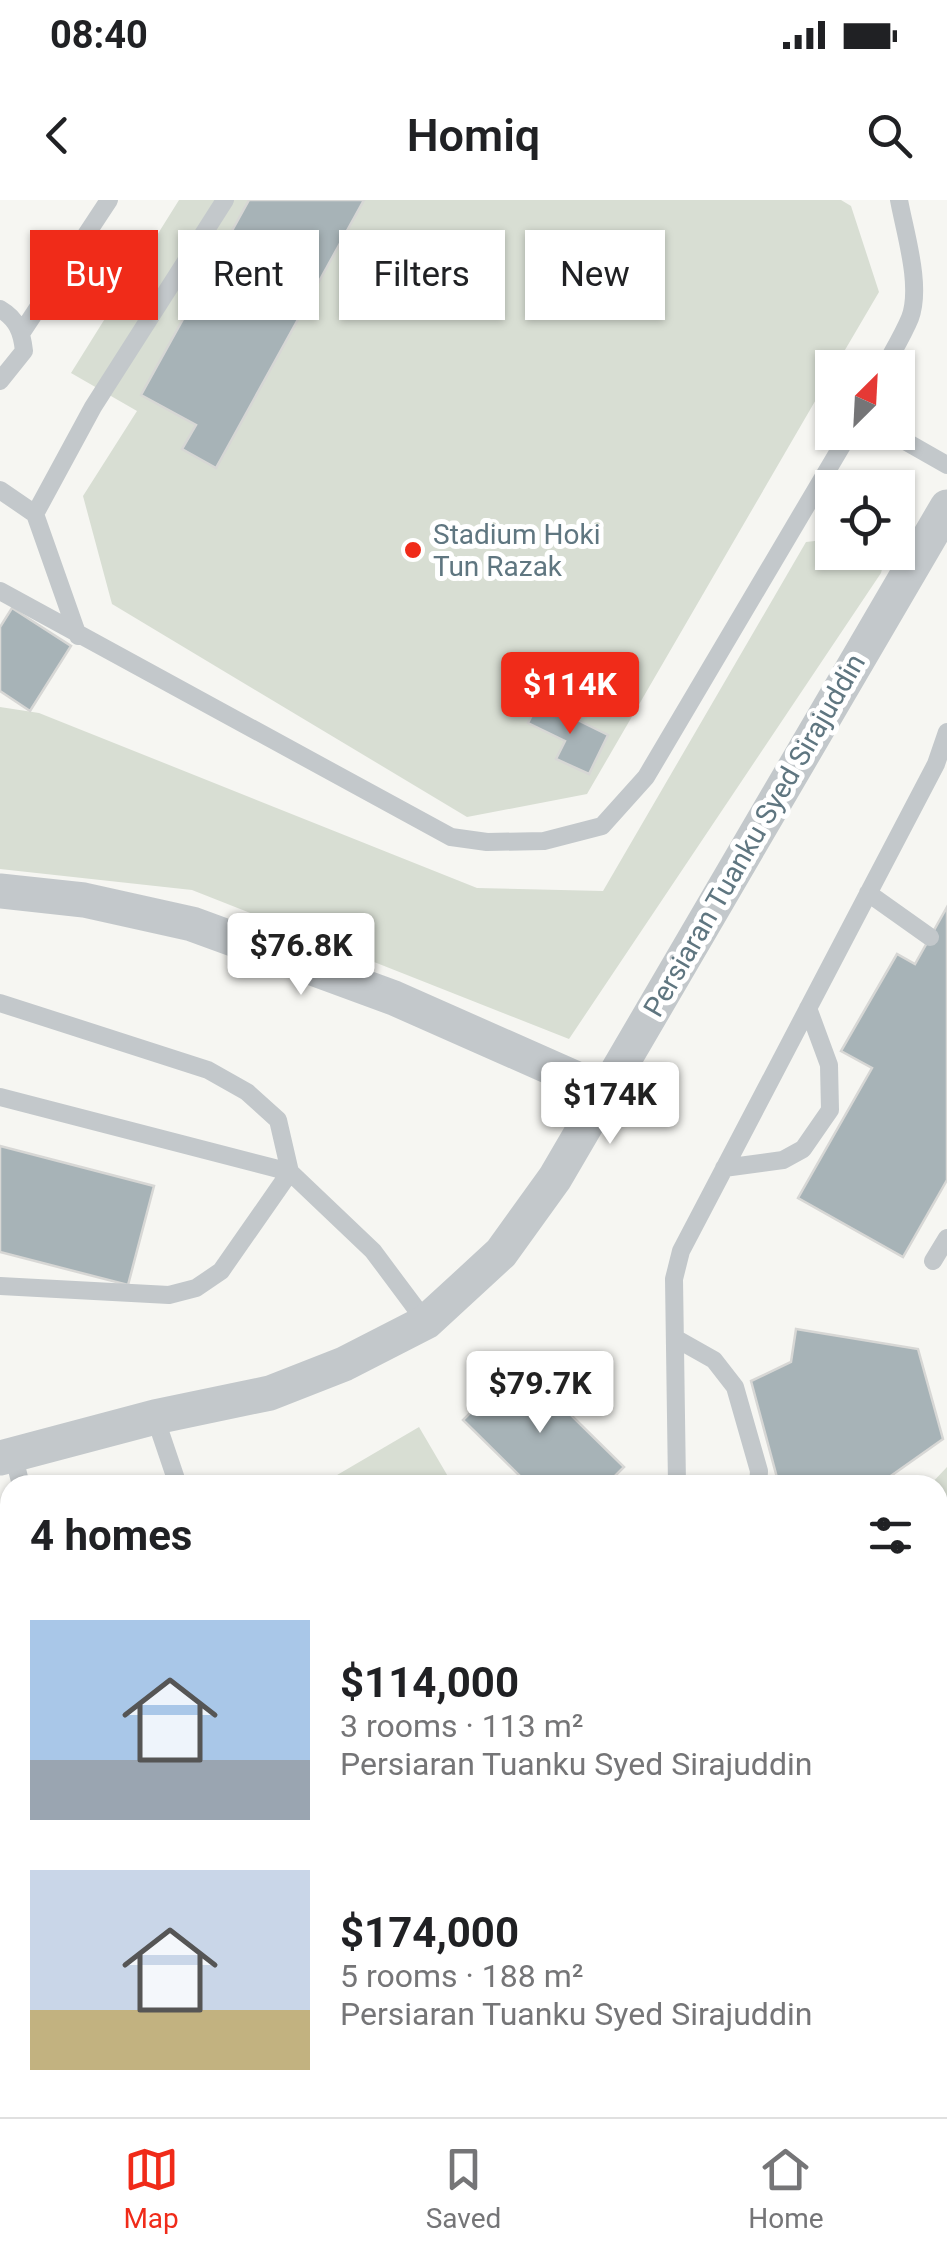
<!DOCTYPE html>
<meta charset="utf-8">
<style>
body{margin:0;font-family:Roboto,sans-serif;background:#f2f2f2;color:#202124;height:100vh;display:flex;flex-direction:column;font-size:38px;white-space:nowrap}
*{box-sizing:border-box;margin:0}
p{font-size:32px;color:#757577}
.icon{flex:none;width:55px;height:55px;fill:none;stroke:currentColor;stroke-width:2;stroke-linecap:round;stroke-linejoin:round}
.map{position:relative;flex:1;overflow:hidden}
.sheet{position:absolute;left:0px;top:1275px;width:948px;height:642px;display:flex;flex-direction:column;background:#fff;border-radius:30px 30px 0 0;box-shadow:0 2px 8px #0004}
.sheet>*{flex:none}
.banner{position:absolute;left:30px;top:30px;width:888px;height:90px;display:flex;gap:20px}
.needle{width:65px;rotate:24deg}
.fabs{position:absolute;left:815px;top:150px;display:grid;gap:20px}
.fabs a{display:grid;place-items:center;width:100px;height:100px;border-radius:0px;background:#fff;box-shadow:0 2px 8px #0004;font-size:50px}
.price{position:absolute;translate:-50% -85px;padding:0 22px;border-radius:10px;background:#fff;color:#222;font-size:32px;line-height:65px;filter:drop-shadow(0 2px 5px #0008)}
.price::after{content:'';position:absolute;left:50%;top:60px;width:30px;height:22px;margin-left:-15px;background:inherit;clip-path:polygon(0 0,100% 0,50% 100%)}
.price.selected{background:#f02b19;color:#fff}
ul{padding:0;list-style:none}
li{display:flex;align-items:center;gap:30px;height:250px;padding:0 30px}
li span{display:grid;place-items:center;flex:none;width:280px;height:200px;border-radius:0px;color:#555}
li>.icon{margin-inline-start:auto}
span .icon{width:120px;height:120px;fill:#fffc;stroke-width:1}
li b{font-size:42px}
h2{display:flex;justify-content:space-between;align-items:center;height:120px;padding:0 30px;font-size:42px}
.tag{padding:0 35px;border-radius:0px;background:#fff;box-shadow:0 2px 8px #0004;font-size:35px;line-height:90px}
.tag.selected{background:#f02b19;color:#fff}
.status{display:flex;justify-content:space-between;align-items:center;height:70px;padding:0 50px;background:#fff;direction:ltr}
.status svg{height:28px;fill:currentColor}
header{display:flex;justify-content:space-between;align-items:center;height:130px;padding:0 30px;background:#fff;font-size:45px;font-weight:600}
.tab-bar{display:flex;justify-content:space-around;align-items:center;height:140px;border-top:2px solid #e0e0e0;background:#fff;font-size:28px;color:#757577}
.tab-bar a{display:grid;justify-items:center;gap:5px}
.tab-bar .selected{color:#f02b19}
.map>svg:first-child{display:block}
.built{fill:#e7e7e6}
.green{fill:#d8ded3}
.building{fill:#a7b3b7;stroke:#d7d7d5;stroke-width:2.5}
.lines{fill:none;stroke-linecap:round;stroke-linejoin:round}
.lane{stroke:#c3c8cb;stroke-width:18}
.street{stroke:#c3c8cb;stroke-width:35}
.poi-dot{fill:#f02b19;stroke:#fff;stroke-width:4}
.labels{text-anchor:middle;stroke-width:10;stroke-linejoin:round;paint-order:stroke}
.poi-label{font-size:28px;fill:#5f7680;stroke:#fff;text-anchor:start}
.street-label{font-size:28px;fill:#5f7680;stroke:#fff}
</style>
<div class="status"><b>08:40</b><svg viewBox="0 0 49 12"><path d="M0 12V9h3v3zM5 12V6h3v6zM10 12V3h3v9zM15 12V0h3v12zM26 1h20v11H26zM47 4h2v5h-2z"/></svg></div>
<header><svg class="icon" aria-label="back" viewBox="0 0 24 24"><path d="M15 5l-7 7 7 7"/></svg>Homiq<svg class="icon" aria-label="search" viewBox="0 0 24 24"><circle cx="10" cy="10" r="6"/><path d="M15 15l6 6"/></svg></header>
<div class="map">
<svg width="947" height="1917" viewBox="0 0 947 1917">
<rect width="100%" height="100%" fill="#f6f6f2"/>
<path class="built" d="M 10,1314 L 10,1433 L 0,1437 L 0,1317 Z
M 10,1870 L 10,1908 L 582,1908 L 584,1917 L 0,1917 L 0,1872 Z"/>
<path class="green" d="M 179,0 L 841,0 L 851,6 L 879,92 L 835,167 L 832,168 L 832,172 L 587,594 L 467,617 L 112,404 L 83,296 L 137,211 L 71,173 Z
M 832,339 L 832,352 L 886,353 L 881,373 L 569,839 L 192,690 L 0,669 L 0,507 L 39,513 L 477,688 L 603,691 L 806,342 Z
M 419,1227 L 453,1285 L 320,1285 Z
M 947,1267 L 947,1838 L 938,1836 L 938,1285 L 930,1285 Z
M 10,1460 L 10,1848 L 0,1850 L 0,1463 Z
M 579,1908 L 890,1908 L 896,1917 L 581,1917 Z"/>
<path class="building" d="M 249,0 L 364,0 L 216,268 L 182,249 L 196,225 L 141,195 Z
M 12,408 L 71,446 L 30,511 L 0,491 L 0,427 Z
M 539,501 L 608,535 L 589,574 L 556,559 L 565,541 L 528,523 Z
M 947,707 L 947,980 L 903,1057 L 798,998 L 872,868 L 841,851 L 897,754 L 915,764 Z
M 0,946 L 154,986 L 128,1085 L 0,1052 Z
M 796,1129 L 918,1149 L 943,1239 L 878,1285 L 779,1285 L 751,1181 L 791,1162 Z
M 519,1164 L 624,1267 L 606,1285 L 529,1285 L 463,1220 Z
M 377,1908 L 488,1908 L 492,1913 L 487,1917 L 375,1917 L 371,1913 Z"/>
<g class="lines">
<path class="lane" d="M 0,109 C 17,119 22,132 24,151 L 0,181
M 22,132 L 109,0
M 884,168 C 893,151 903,135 910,118 C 922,86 905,33 899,0
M 889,232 L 947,265
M 0,290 L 35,314 L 78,436
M 35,314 L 93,207 L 225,0
M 0,391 L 451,637 L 487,642 L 544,641 L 602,626 L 646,577 L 850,232
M 868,693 L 930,737
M 0,803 L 208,870 L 247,892 L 278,920 L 290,972 L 221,1071 L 196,1088 L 169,1095 L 0,1086
M 0,897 L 290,972 L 373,1051 L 426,1122
M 724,968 L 783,960 L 803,949 L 830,910 L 829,865 L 808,808
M 933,1061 L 947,1038
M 675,1138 L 714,1160 L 735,1187 L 759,1271 L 758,1285
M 155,1217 L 178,1285
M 13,1254 L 21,1285
M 677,1285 L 674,1079 L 681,1051 L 936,564 L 947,532
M 0,1382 L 10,1373
M 0,1900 L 8,1910 L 35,1917
M 320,1908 L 326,1917
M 52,1917 L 85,1908"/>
<path class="street" d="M 0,691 L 84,700 L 192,724 L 394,798 L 604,891
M 0,1258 L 155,1217 L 270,1193 L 344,1164 L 426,1122 L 501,1053 L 555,978 L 947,307"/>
</g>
<circle class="poi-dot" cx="413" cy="350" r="10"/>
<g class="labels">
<g class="poi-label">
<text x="433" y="344">Stadium Hoki<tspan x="433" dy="32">Tun Razak</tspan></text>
</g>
<g class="street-label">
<text transform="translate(754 635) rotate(-60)" y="10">Persiaran Tuanku Syed Sirajuddin</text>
</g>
</g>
</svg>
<div class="fabs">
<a><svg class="needle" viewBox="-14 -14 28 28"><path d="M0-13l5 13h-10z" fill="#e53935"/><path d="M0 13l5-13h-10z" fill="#757577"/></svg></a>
<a><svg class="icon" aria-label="locate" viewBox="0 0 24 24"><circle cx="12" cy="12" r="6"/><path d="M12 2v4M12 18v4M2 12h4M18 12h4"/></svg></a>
</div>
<b class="price selected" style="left:570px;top:537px">$114K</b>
<b class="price" style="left:301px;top:798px">$76.8K</b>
<b class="price" style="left:610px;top:947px">$174K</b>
<b class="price" style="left:540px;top:1236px">$79.7K</b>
<div class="banner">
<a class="tag selected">Buy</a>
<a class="tag">Rent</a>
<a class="tag">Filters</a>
<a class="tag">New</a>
</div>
<section class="sheet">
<h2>4 homes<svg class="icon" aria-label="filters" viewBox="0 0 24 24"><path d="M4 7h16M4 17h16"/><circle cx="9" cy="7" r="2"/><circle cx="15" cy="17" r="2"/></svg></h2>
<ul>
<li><span style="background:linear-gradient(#a9c7e8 70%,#9aa5b1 0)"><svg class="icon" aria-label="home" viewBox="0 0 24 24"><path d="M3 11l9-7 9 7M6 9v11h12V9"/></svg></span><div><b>$114,000</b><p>3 rooms · 113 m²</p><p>Persiaran Tuanku Syed Sirajuddin</p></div></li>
<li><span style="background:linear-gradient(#c9d6e8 70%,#c2b280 0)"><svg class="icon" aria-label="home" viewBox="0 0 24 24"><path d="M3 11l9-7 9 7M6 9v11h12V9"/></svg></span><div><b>$174,000</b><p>5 rooms · 188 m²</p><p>Persiaran Tuanku Syed Sirajuddin</p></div></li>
</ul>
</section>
</div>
<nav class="tab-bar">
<a class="selected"><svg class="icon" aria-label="map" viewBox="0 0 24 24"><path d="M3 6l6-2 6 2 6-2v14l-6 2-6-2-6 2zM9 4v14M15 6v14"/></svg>Map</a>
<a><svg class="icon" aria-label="saved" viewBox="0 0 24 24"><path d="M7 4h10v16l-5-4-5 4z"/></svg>Saved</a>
<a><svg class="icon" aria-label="home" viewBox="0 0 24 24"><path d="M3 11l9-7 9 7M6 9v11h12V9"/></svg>Home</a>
</nav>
